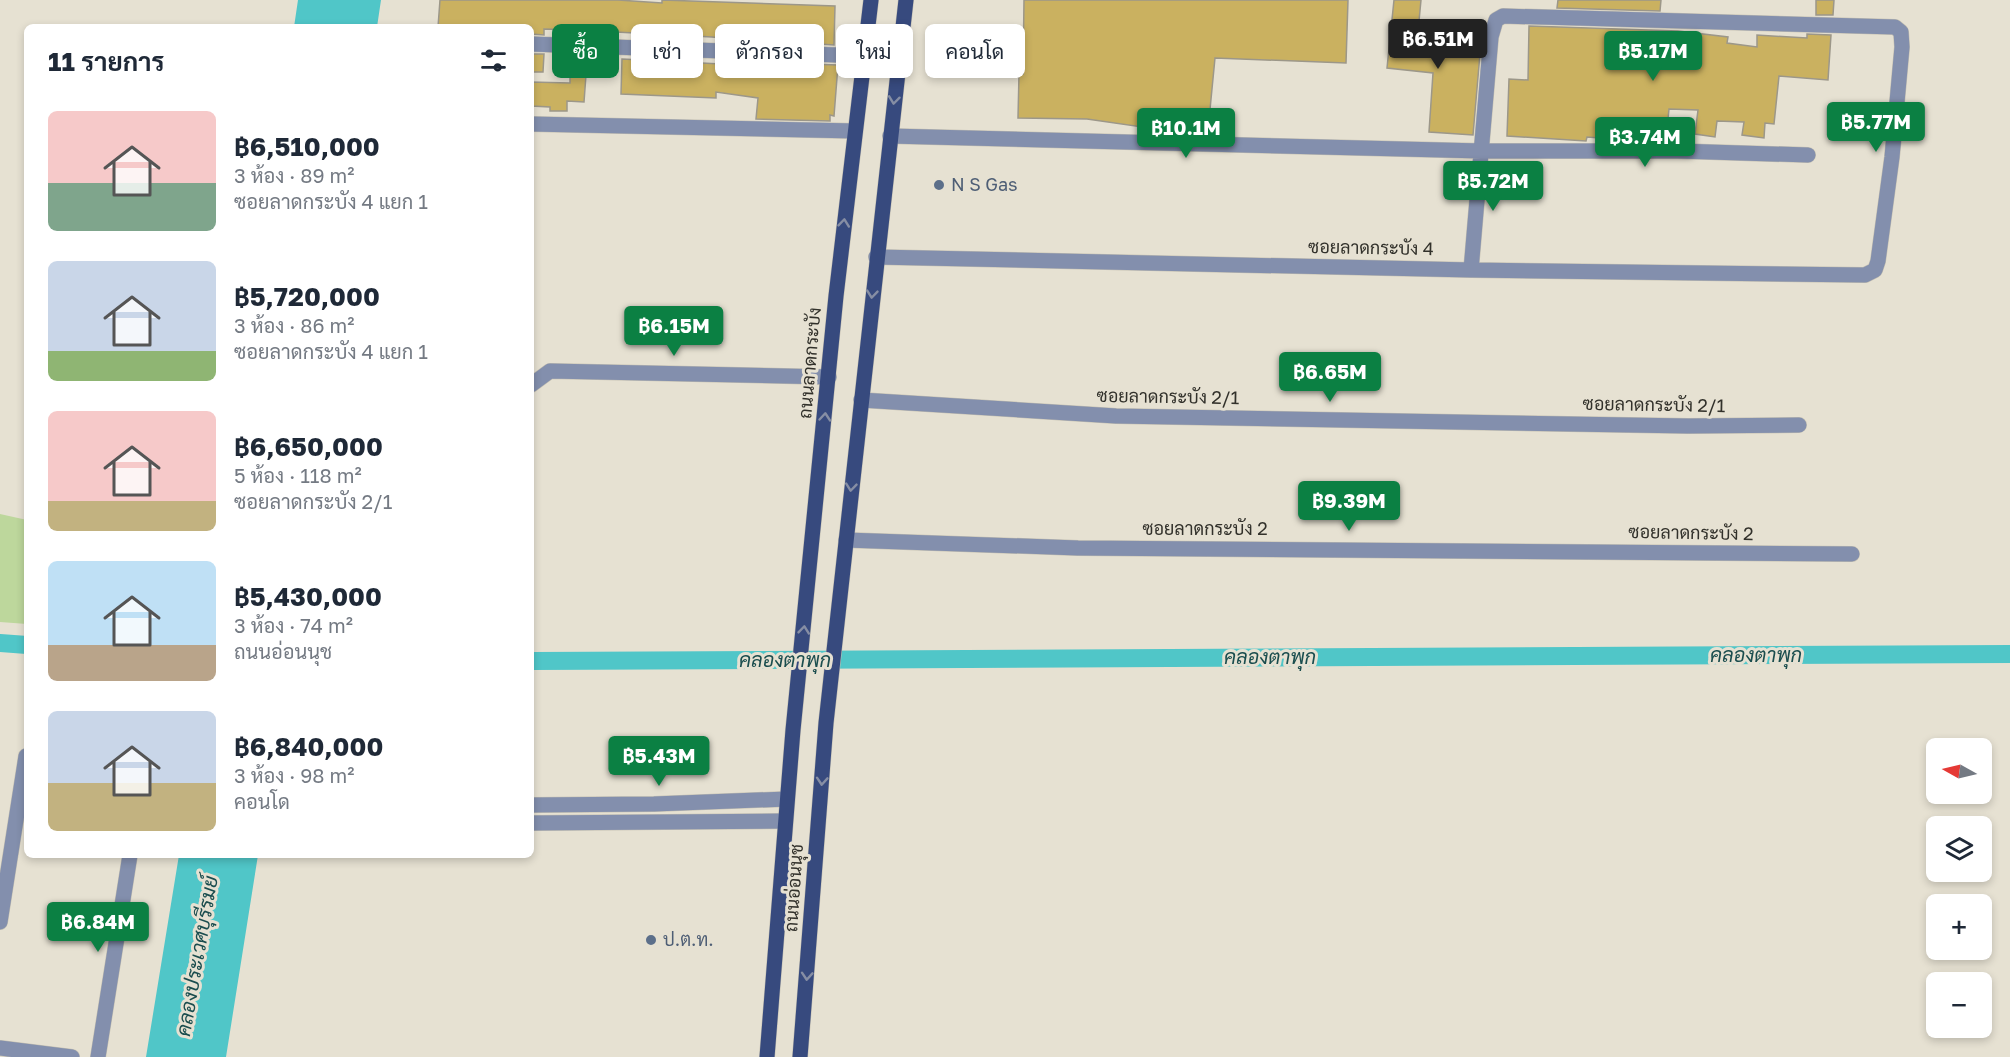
<!DOCTYPE html>
<html lang="th">
<meta charset="utf-8">
<style>
body{margin:0;font-family:"Golos Text",Sarabun,sans-serif;background:#f2f2f3;color:#1f2937;height:100vh;display:flex;flex-direction:column;font-size:22px;white-space:nowrap}
*{box-sizing:border-box;margin:0}
p{font-size:20px;color:#747a83}
.icon{flex:none;width:33px;height:33px;fill:none;stroke:currentColor;stroke-width:2;stroke-linecap:round;stroke-linejoin:round}
.map{position:relative;flex:1;overflow:hidden}
.panel{position:absolute;left:24px;top:24px;width:510px;height:834px;display:flex;flex-direction:column;background:#fff;border-radius:9px;box-shadow:0 3px 9px #0003}
.panel>*{flex:none}
.hud{position:absolute;left:552px;top:24px;width:570px;height:54px;display:flex;gap:12px}
.needle{width:39px;rotate:278deg}
.fabs{position:absolute;left:1926px;top:738px;display:grid;gap:12px}
.fabs a{display:grid;place-items:center;width:66px;height:66px;border-radius:9px;background:#fff;box-shadow:0 3px 9px #0003;font-size:30px}
.price{position:absolute;translate:-50% -51px;padding:0 14px;border-radius:6px;background:#0b8043;color:#fff;font-size:20px;line-height:39px;filter:drop-shadow(0 2px 3px #0008)}
.price::after{content:'';position:absolute;left:50%;top:36px;width:18px;height:14px;margin-left:-9px;background:inherit;clip-path:polygon(0 0,100% 0,50% 100%)}
.price.active{background:#222;color:#fff}
ul{padding:0;list-style:none}
li{display:flex;align-items:center;gap:18px;height:150px;padding:0 24px}
li span{display:grid;place-items:center;flex:none;width:168px;height:120px;border-radius:9px;color:#555}
li>.icon{margin-inline-start:auto}
span .icon{width:72px;height:72px;fill:#fffc;stroke-width:1}
li b{font-size:26px}
h2{display:flex;justify-content:space-between;align-items:center;height:72px;padding:0 24px;font-size:26px}
.pill{padding:0 21px;border-radius:9px;background:#fff;box-shadow:0 3px 9px #0003;font-size:21px;line-height:54px}
.pill.active{background:#0b8043;color:#fff}
.map>svg:first-child{display:block}
.green{fill:#bdd79c}
.water{fill:#50c6c8}
.lines{fill:none;stroke-linecap:round;stroke-linejoin:round}
.canal{stroke:#50c6c8;stroke-width:18}
.building{fill:#cab160;stroke:#9c9789;stroke-width:1.5}
.minor-casing{stroke:#c2beb1;stroke-width:16}
.major-casing{stroke:#c2beb1;stroke-width:16}
.minor{stroke:#838fad;stroke-width:15}
.major{stroke:#374a7e;stroke-width:15}
.oneway{stroke:#868ea4}
.service-dot{fill:#5c6f8a;stroke:#e6e1d2;stroke-width:2}
.labels{text-anchor:middle;stroke-width:6;stroke-linejoin:round;paint-order:stroke}
.service-label{font-size:18px;fill:#4e5e75;stroke:#e6e1d2;text-anchor:start}
.street-label{font-size:18px;fill:#32312b;stroke:#e6e1d2}
.water-label{font-size:20px;font-style:italic;fill:#1a4d4e;stroke:#e6e1d2}
</style>
<div class="map">
<svg width="2010" height="1057" viewBox="0 0 2010 1057">
<rect width="100%" height="100%" fill="#e6e1d2"/>
<path class="green" d="M 0,514 L 27,520 L 27,624 L 0,622 Z"/>
<path class="water" d="M 298,0 L 381,0 L 377,27 L 294,27 Z
M 179,855 L 258,855 L 226,1057 L 146,1057 Z"/>
<g class="lines">
<path class="canal" d="M 0,643 L 27,645
M 531,661 L 2010,654"/>
</g>
<path class="building" d="M 440,0 L 618,0 L 662,3 L 662,0 L 835,6 L 834,45 L 744,39 L 744,42 L 722,41 L 722,38 L 712,37 L 577,30 L 544,29 L 544,35 L 531,34 L 531,27 L 438,27 Z
M 1024,0 L 1348,0 L 1346,63 L 1215,58 L 1208,130 L 1142,124 L 1142,127 L 1087,119 L 1018,118 L 1019,74 L 1023,74 Z
M 1394,0 L 1421,0 L 1417,42 L 1481,42 L 1473,135 L 1429,132 L 1433,73 L 1387,68 Z
M 1558,0 L 1661,0 L 1660,11 L 1557,8 Z
M 1816,0 L 1834,0 L 1833,15 L 1816,15 Z
M 1529,26 L 1678,31 L 1728,37 L 1727,43 L 1757,47 L 1757,35 L 1807,38 L 1807,34 L 1831,35 L 1828,80 L 1779,76 L 1774,124 L 1765,123 L 1764,138 L 1742,135 L 1744,122 L 1717,121 L 1715,137 L 1695,134 L 1698,110 L 1669,109 L 1666,138 L 1639,135 L 1639,141 L 1587,137 L 1586,141 L 1507,136 L 1509,79 L 1528,80 Z
M 531,54 L 544,54 L 543,72 L 531,72 Z
M 622,59 L 721,64 L 721,61 L 742,61 L 741,66 L 778,70 L 779,63 L 838,65 L 834,116 L 830,115 L 830,121 L 756,119 L 758,98 L 716,92 L 716,98 L 621,94 Z
M 570,73 L 586,75 L 584,102 L 567,101 L 567,111 L 550,111 L 550,107 L 531,106 L 531,82 L 570,83 Z"/>
<g class="lines">
<g class="minor-casing">
<path id="minor" d="M 531,44 L 864,56
M 531,124 L 855,131
M 890,136 L 1482,151 L 1678,151 L 1808,155
M 876,257 L 1471,270 L 1865,275 L 1875,270 L 1878,261 L 1892,157 L 1902,47 L 1901,32 L 1895,27 L 1503,16 L 1496,20 L 1491,37 L 1471,270
M 531,385 L 550,371 L 829,377
M 861,400 L 1116,416 L 1688,426 L 1799,425
M 846,540 L 1078,548 L 1852,554
M 531,805 L 654,804 L 787,799
M 531,823 L 785,821
M 0,922 L 26,756
M 0,1048 L 72,1057
M 98,1057 L 130,855"/>
</g>
<g class="major-casing">
<path id="major" d="M 767,1057 L 793,730 L 836,296 L 871,0
M 800,1057 L 826,723 L 906,0"/>
</g>
<use href="#minor" class="minor"/>
<use href="#major" class="major"/>
</g>
<defs><path id="oneway-chevron" d="M-2-3.5L2.5 0L-2 3.5" fill="none" stroke-width="1.6" stroke-linecap="round" stroke-linejoin="round" transform="scale(1.5)"/></defs>
<g class="oneway">
<use href="#oneway-chevron" transform="translate(894 100) rotate(97)"/>
<use href="#oneway-chevron" transform="translate(844 223) rotate(-84)"/>
<use href="#oneway-chevron" transform="translate(872 294) rotate(96)"/>
<use href="#oneway-chevron" transform="translate(825 417) rotate(-85)"/>
<use href="#oneway-chevron" transform="translate(851 487) rotate(96)"/>
<use href="#oneway-chevron" transform="translate(804 630) rotate(-84)"/>
<use href="#oneway-chevron" transform="translate(822 781) rotate(94)"/>
<use href="#oneway-chevron" transform="translate(807 976) rotate(94)"/>
</g>
<g class="service-dot">
<circle cx="939" cy="185" r="6"/>
<circle cx="651" cy="940" r="6"/>
</g>
<g class="labels">
<g class="service-label">
<text x="951" y="191">N S Gas</text>
<text x="663" y="946">ป.ต.ท.</text>
</g>
<g class="street-label">
<text transform="translate(1371 248) rotate(1)" y="6">ซอยลาดกระบัง 4</text>
<text transform="translate(810 363) rotate(-85)" y="6">ถนนลาดกระบัง</text>
<text transform="translate(1168 397) rotate(1)" y="6">ซอยลาดกระบัง 2/1</text>
<text transform="translate(1654 405) rotate(1)" y="6">ซอยลาดกระบัง 2/1</text>
<text x="1205" y="535">ซอยลาดกระบัง 2</text>
<text transform="translate(1691 533) rotate(1)" y="6">ซอยลาดกระบัง 2</text>
<text transform="translate(794 888) rotate(-86)" y="6">ถนนอ่อนนุช</text>
</g>
<g class="water-label">
<text x="1756" y="662">คลองตาพุก</text>
<text x="1270" y="664">คลองตาพุก</text>
<text x="785" y="667">คลองตาพุก</text>
<text transform="translate(197 956) rotate(-80)" y="7">คลองประเวศบุรีรมย์</text>
</g>
</g>
</svg>
<div class="fabs">
<a><svg class="needle" viewBox="-14 -14 28 28"><path d="M0-13l5 13h-10z" fill="#e53935"/><path d="M0 13l5-13h-10z" fill="#747a83"/></svg></a>
<a><svg class="icon" aria-label="layers" viewBox="0 0 24 24"><path d="M12 4l9 5-9 5-9-5zM3 14l9 5 9-5"/></svg></a>
<a>+</a>
<a>−</a>
</div>
<b class="price active" style="left:1438px;top:70px">฿6.51M</b>
<b class="price" style="left:1653px;top:82px">฿5.17M</b>
<b class="price" style="left:1876px;top:153px">฿5.77M</b>
<b class="price" style="left:1186px;top:159px">฿10.1M</b>
<b class="price" style="left:1645px;top:168px">฿3.74M</b>
<b class="price" style="left:1493px;top:212px">฿5.72M</b>
<b class="price" style="left:674px;top:357px">฿6.15M</b>
<b class="price" style="left:1330px;top:403px">฿6.65M</b>
<b class="price" style="left:1349px;top:532px">฿9.39M</b>
<b class="price" style="left:659px;top:787px">฿5.43M</b>
<b class="price" style="left:98px;top:953px">฿6.84M</b>
<div class="hud">
<a class="pill active">ซื้อ</a>
<a class="pill">เช่า</a>
<a class="pill">ตัวกรอง</a>
<a class="pill">ใหม่</a>
<a class="pill">คอนโด</a>
</div>
<section class="panel">
<h2>11 รายการ<svg class="icon" aria-label="filters" viewBox="0 0 24 24"><path d="M4 7h16M4 17h16"/><circle cx="9" cy="7" r="2"/><circle cx="15" cy="17" r="2"/></svg></h2>
<ul>
<li><span style="background:linear-gradient(#f6c9c9 60%,#7fa58c 0)"><svg class="icon" aria-label="home" viewBox="0 0 24 24"><path d="M3 11l9-7 9 7M6 9v11h12V9"/></svg></span><div><b>฿6,510,000</b><p>3 ห้อง · 89 m²</p><p>ซอยลาดกระบัง 4 แยก 1</p></div></li>
<li><span style="background:linear-gradient(#c9d6e8 75%,#8fb573 0)"><svg class="icon" aria-label="home" viewBox="0 0 24 24"><path d="M3 11l9-7 9 7M6 9v11h12V9"/></svg></span><div><b>฿5,720,000</b><p>3 ห้อง · 86 m²</p><p>ซอยลาดกระบัง 4 แยก 1</p></div></li>
<li><span style="background:linear-gradient(#f6c9c9 75%,#c2b280 0)"><svg class="icon" aria-label="home" viewBox="0 0 24 24"><path d="M3 11l9-7 9 7M6 9v11h12V9"/></svg></span><div><b>฿6,650,000</b><p>5 ห้อง · 118 m²</p><p>ซอยลาดกระบัง 2/1</p></div></li>
<li><span style="background:linear-gradient(#bfe0f5 70%,#b9a48a 0)"><svg class="icon" aria-label="home" viewBox="0 0 24 24"><path d="M3 11l9-7 9 7M6 9v11h12V9"/></svg></span><div><b>฿5,430,000</b><p>3 ห้อง · 74 m²</p><p>ถนนอ่อนนุช</p></div></li>
<li><span style="background:linear-gradient(#c9d6e8 60%,#c2b280 0)"><svg class="icon" aria-label="home" viewBox="0 0 24 24"><path d="M3 11l9-7 9 7M6 9v11h12V9"/></svg></span><div><b>฿6,840,000</b><p>3 ห้อง · 98 m²</p><p>คอนโด</p></div></li>
</ul>
</section>
</div>
